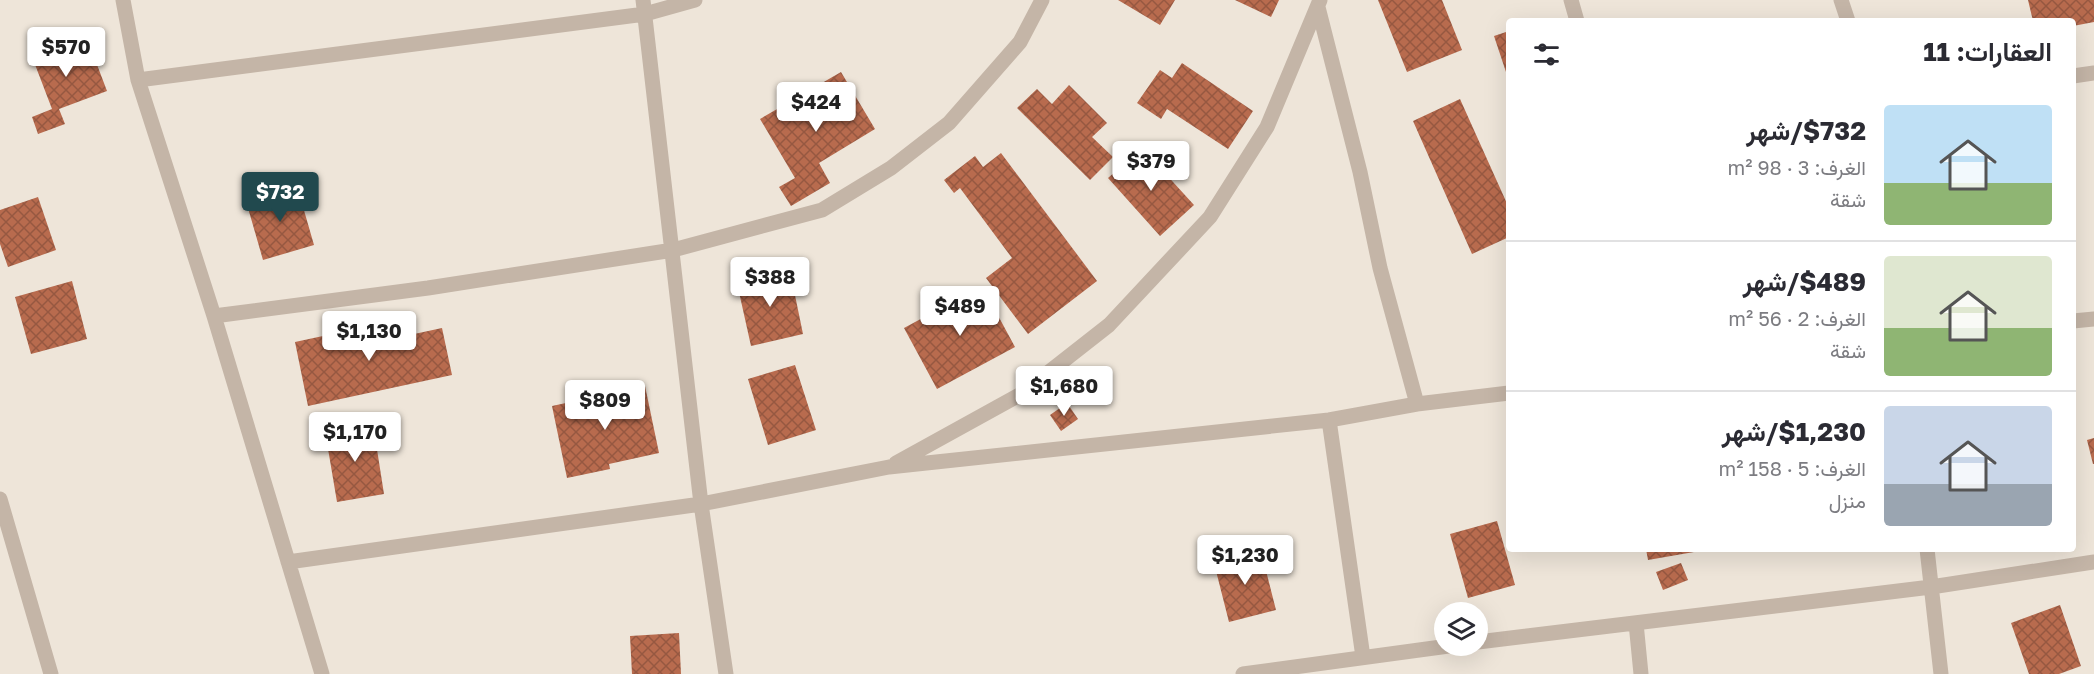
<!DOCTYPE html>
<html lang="ar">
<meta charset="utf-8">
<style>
body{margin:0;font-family:"Golos Text",Vazirmatn,sans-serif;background:#f7f7f7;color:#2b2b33;direction:rtl;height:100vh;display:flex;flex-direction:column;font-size:22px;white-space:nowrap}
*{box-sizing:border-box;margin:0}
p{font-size:20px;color:#7c7c81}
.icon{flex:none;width:33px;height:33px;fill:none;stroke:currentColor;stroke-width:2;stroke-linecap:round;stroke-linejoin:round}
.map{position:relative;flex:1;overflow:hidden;direction:ltr}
.drawer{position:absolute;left:1506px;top:18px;width:570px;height:534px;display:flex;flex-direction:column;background:#fff;border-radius:6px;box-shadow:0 6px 24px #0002;direction:rtl}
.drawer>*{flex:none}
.fabs{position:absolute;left:1434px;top:602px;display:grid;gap:12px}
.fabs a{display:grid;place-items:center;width:54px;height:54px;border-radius:50%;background:#fff;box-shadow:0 6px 24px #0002;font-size:30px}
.price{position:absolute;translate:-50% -51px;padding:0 14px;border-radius:6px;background:#fff;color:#222;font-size:20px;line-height:39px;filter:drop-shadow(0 2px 3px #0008)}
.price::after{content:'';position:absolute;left:50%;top:36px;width:18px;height:14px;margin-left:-9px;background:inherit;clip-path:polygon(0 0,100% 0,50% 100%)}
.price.selected{background:#21494e;color:#fff}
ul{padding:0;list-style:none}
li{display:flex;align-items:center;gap:18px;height:150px;padding:0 24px}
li+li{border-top:2px solid #e1e1e2}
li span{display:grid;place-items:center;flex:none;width:168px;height:120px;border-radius:6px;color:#555}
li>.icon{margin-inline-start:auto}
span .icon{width:72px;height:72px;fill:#fffc;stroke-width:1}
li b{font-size:26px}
h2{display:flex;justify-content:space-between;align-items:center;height:72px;padding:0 24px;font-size:26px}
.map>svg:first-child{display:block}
.building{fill:url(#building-cross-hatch)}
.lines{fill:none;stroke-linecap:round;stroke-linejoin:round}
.minor{stroke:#c4b5a7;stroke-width:15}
</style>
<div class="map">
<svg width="2094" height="674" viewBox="0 0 2094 674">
<defs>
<pattern id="building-cross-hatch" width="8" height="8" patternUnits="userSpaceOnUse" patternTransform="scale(1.5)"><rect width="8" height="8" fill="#b86b4e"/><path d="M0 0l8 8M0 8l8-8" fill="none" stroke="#965841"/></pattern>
</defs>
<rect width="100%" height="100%" fill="#eee5d9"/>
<path class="building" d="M 1118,0 L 1175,0 L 1160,25 Z
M 1235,0 L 1279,0 L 1271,17 Z
M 1378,0 L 1442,0 L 1462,50 L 1407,72 Z
M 2028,0 L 2094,0 L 2094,22 L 2073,26 L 2073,21 L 2033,21 Z
M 1509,31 L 1509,81 L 1494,36 Z
M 85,33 L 107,91 L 59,109 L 65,124 L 38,134 L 32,117 L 52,109 L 31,54 Z
M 1182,63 L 1253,111 L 1228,149 L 1167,109 L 1161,119 L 1137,103 L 1160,70 L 1172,78 Z
M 841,72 L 875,129 L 819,163 L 830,183 L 791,206 L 779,187 L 795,178 L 760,119 Z
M 1069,85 L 1107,123 L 1092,137 L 1113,157 L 1090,180 L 1017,108 L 1037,89 L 1052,104 Z
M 1460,99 L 1509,208 L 1509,237 L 1472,254 L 1413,121 Z
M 1142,148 L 1194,205 L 1160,236 L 1108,178 Z
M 1001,153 L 1097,281 L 1028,334 L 986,278 L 1012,258 L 960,188 L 954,193 L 944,180 L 975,156 L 983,167 Z
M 297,186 L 314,245 L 263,260 L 246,201 Z
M 38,197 L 56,250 L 8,267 L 0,244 L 0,210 Z
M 790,271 L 803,334 L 751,346 L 737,283 Z
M 72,281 L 87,339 L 31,354 L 15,297 Z
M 982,286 L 1015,347 L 937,389 L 904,328 Z
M 388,322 L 391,339 L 442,328 L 452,375 L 308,406 L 295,342 Z
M 795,365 L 816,430 L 768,445 L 748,379 Z
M 645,386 L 659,453 L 609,464 L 610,469 L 567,478 L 552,406 Z
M 1067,403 L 1078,419 L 1061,431 L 1050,415 Z
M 373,424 L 384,494 L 337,502 L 325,431 Z
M 2094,438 L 2094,464 L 2093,464 L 2087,440 Z
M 1497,521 L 1515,585 L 1468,598 L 1450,534 Z
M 1646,549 L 1693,549 L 1694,552 L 1648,560 Z
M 1261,551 L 1276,610 L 1229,622 L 1214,563 Z
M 1681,563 L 1688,580 L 1663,590 L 1656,572 Z
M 2060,605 L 2081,666 L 2059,674 L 2029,674 L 2011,623 Z
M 679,633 L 681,674 L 632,674 L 630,636 Z"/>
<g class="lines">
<path class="minor" d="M 123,0 L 138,80 L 214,316 L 322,674
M 643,0 L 701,504 L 726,674
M 1571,0 L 1577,21
M 1841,0 L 1848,21
M 1318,7 L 1360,172 L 1380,268 L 1417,404
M 2073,76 L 2094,73
M 138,80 L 645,14 L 695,0
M 214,316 L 428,288 L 673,250 L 822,210 L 891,168 L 949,123 L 1020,42 L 1042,0
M 2073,321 L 2094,319
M 1329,420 L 1363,657
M 896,463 L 1021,394 L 1109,325 L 1210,217 L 1267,127 L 1320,0
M 0,499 L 51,674
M 1927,549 L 1941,674
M 288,562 L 701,504 L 889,467 L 1329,420 L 1417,404 L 1509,393
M 1636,623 L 1641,674
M 1478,642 L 1931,587 L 2094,562
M 1243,674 L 1456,645"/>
</g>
</svg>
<div class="fabs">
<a><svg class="icon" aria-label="layers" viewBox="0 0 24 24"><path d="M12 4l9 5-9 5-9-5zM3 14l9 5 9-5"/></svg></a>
</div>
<b class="price" style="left:66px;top:78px">$570</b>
<b class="price" style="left:816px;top:133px">$424</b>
<b class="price" style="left:1151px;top:192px">$379</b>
<b class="price selected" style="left:280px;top:223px">$732</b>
<b class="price" style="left:770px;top:308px">$388</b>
<b class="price" style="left:960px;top:337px">$489</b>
<b class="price" style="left:369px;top:362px">$1,130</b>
<b class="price" style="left:1064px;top:417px">$1,680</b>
<b class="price" style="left:605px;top:431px">$809</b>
<b class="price" style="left:355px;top:463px">$1,170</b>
<b class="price" style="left:1245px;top:586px">$1,230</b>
<section class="drawer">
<h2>العقارات: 11<svg class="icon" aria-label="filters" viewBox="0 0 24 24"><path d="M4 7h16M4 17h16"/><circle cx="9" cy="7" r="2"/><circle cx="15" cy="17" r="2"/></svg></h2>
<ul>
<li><span style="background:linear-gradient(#bfe0f5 65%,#8fb573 0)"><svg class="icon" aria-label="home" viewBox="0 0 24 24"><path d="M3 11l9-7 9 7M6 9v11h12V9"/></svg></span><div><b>$732/شهر</b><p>الغرف: 3 · 98 m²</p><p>شقة</p></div></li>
<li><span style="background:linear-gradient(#dfe7d0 60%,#8fb573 0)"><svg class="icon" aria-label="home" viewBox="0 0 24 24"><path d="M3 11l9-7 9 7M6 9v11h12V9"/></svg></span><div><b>$489/شهر</b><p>الغرف: 2 · 56 m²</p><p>شقة</p></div></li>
<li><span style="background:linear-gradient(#c9d6e8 65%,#9aa5b1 0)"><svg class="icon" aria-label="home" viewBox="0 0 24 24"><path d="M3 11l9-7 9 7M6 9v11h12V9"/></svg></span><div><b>$1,230/شهر</b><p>الغرف: 5 · 158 m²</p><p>منزل</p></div></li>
</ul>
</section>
</div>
